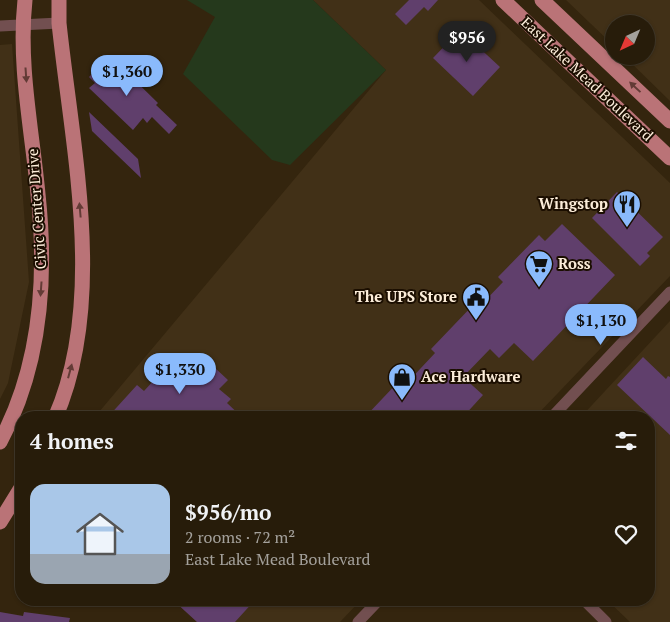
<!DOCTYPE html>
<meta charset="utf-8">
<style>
body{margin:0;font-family:"PT Serif",serif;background:#332918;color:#f1f3f6;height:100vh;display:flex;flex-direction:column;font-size:19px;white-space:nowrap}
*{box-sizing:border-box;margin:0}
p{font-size:16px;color:#a4a19c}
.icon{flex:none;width:28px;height:28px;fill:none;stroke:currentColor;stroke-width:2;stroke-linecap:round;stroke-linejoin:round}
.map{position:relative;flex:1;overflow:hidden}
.sheet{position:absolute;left:15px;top:411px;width:640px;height:195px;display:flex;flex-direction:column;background:#271c0a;border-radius:20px;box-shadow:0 1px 4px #0004,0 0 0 1px #433a2b}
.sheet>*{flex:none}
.needle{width:32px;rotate:224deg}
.buttons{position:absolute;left:605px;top:15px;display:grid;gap:10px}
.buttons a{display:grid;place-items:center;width:50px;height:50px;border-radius:50%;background:#271c0a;box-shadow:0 1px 4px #0004,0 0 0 1px #433a2b;font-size:25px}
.price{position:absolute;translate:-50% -42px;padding:0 11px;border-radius:18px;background:#8abafc;color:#111;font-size:16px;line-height:32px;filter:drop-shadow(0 1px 2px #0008)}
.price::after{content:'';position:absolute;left:50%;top:30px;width:15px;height:11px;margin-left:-8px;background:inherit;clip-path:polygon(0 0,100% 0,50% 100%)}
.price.on{background:#222;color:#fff}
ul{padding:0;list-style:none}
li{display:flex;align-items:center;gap:15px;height:125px;padding:0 15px}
li span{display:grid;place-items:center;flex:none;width:140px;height:100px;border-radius:15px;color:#555}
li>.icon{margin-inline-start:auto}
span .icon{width:60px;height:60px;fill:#fffc;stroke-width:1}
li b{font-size:21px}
h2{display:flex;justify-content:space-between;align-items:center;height:60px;padding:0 15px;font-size:21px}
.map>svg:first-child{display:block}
.built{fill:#413017}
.green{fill:#25391c}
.building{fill:#603f6c}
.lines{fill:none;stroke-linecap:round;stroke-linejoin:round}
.minor{stroke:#724f50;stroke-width:11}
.primary{stroke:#ba7377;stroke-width:15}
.oneway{fill:#633b36}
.labels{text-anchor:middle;stroke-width:4;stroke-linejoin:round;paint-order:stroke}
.street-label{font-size:15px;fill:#fcedd9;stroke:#1b0e00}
.poi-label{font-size:15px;font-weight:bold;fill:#fcedd9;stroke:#1b0e00;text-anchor:end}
</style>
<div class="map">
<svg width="670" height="622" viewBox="0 0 670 622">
<rect width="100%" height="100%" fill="#34250e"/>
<path class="built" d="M 313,0 L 479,0 L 670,183 L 670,276 L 535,417 L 94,418 L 386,70 Z
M 566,0 L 670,0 L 670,101 L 624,56 L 646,56 L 646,24 L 614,24 L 614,46 Z
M 12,44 L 29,282 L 8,383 L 0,399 L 0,45 Z
M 670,321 L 670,622 L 630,622 L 607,600 L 649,600 L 649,418 L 580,418 Z
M 173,600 L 361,600 L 340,622 L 197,622 Z"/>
<path class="green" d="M 187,0 L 313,0 L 386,70 L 290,165 L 272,160 L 183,74 L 215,17 Z"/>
<path class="building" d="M 409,0 L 438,0 L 428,11 L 424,7 L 406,25 L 395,14 Z
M 460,30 L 500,67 L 473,96 L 433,58 Z
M 110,56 L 158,103 L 156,105 L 177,125 L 169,134 L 152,117 L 147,123 L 143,118 L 133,130 L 89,88 L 95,83 L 89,77 Z
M 89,112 L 138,159 L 141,178 L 92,131 Z
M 617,192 L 663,237 L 647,253 L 650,256 L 640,266 L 592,218 Z
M 562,224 L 615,275 L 533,361 L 514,343 L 499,358 L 490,349 L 463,377 L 483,395 L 462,418 L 364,418 L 401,379 L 406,384 L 435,353 L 431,349 L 475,303 L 479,307 L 503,282 L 498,277 L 539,235 L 545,241 Z
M 177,355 L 190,367 L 201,355 L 228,380 L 219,389 L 231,399 L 227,403 L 243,418 L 107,418 L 137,385 L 144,391 Z
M 643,357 L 666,379 L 668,376 L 670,377 L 670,435 L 617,385 Z
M 173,600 L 255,600 L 235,622 L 197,622 Z
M 0,612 L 23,616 L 24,612 L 70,618 L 69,622 L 0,622 Z"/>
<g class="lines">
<path class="minor" d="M 0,26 L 59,23
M 551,418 L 670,292
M 584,600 L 606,622
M 358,622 L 379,600"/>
<path class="primary" d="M 503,0 L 670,158
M 542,0 L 670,121
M 55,418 C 107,300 72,147 59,23 L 59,0
M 0,442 C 41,366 47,278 38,194 C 32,130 18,64 25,0
M 0,522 L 21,488"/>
</g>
<defs><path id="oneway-solid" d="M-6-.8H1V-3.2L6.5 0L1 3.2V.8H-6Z" transform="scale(1.25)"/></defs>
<g class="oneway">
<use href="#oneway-solid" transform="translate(26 75) rotate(86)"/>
<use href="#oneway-solid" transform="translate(635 87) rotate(-137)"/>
<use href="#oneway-solid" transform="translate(80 210) rotate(-95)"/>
<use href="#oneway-solid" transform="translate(41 289) rotate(94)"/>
<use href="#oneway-solid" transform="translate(70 371) rotate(-75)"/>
</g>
<defs>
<g id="restaurant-pin" transform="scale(1.4375)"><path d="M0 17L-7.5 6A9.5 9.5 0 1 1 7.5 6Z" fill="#8abafc" stroke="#1b0e00"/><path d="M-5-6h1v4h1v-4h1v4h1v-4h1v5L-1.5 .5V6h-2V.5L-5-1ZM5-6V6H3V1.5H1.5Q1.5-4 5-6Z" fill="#111"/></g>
<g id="supermarket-pin" transform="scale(1.4375)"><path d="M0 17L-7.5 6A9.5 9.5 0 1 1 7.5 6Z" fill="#8abafc" stroke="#1b0e00"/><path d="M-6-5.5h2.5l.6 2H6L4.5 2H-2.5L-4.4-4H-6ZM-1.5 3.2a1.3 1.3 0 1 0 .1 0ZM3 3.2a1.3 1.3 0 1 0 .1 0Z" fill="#111"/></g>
<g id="civic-pin" transform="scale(1.4375)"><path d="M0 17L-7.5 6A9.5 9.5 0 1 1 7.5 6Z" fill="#8abafc" stroke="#1b0e00"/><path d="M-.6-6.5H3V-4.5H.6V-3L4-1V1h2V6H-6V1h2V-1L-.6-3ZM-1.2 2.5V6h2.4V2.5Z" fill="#111"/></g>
<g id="shop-pin" transform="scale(1.4375)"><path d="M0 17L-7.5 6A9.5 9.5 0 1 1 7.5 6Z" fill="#8abafc" stroke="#1b0e00"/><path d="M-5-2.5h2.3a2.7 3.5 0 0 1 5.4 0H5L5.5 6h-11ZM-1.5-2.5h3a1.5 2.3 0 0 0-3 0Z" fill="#111"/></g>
</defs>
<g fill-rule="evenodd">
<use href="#restaurant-pin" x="627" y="204"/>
<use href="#supermarket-pin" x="539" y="264"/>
<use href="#civic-pin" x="476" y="297"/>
<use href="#shop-pin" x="402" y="377"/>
</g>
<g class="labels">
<g class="street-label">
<text transform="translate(587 79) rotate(43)" y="5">East Lake Mead Boulevard</text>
<text transform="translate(37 209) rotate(-94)" y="5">Civic Center Drive</text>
</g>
<g class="poi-label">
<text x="608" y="209">Wingstop</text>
<text x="558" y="269" text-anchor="start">Ross</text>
<text x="457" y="302">The UPS Store</text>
<text x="421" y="382" text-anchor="start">Ace Hardware</text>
</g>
</g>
</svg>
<div class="buttons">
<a><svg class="needle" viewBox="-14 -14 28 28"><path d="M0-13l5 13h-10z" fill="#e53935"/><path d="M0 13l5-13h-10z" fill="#a4a19c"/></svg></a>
</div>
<b class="price on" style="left:467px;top:63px">$956</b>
<b class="price" style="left:127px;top:97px">$1,360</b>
<b class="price" style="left:601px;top:346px">$1,130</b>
<b class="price" style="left:180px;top:395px">$1,330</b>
<section class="sheet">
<h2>4 homes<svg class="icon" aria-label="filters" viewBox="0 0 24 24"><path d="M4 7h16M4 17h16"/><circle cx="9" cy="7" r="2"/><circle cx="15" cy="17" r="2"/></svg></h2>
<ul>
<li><span style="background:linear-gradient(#a9c7e8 70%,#9aa5b1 0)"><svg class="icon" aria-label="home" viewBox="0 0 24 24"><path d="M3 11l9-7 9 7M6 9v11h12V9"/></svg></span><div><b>$956/mo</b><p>2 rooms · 72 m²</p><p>East Lake Mead Boulevard</p></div><svg class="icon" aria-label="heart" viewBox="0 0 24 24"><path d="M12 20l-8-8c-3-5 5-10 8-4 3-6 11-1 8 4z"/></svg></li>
</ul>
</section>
</div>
